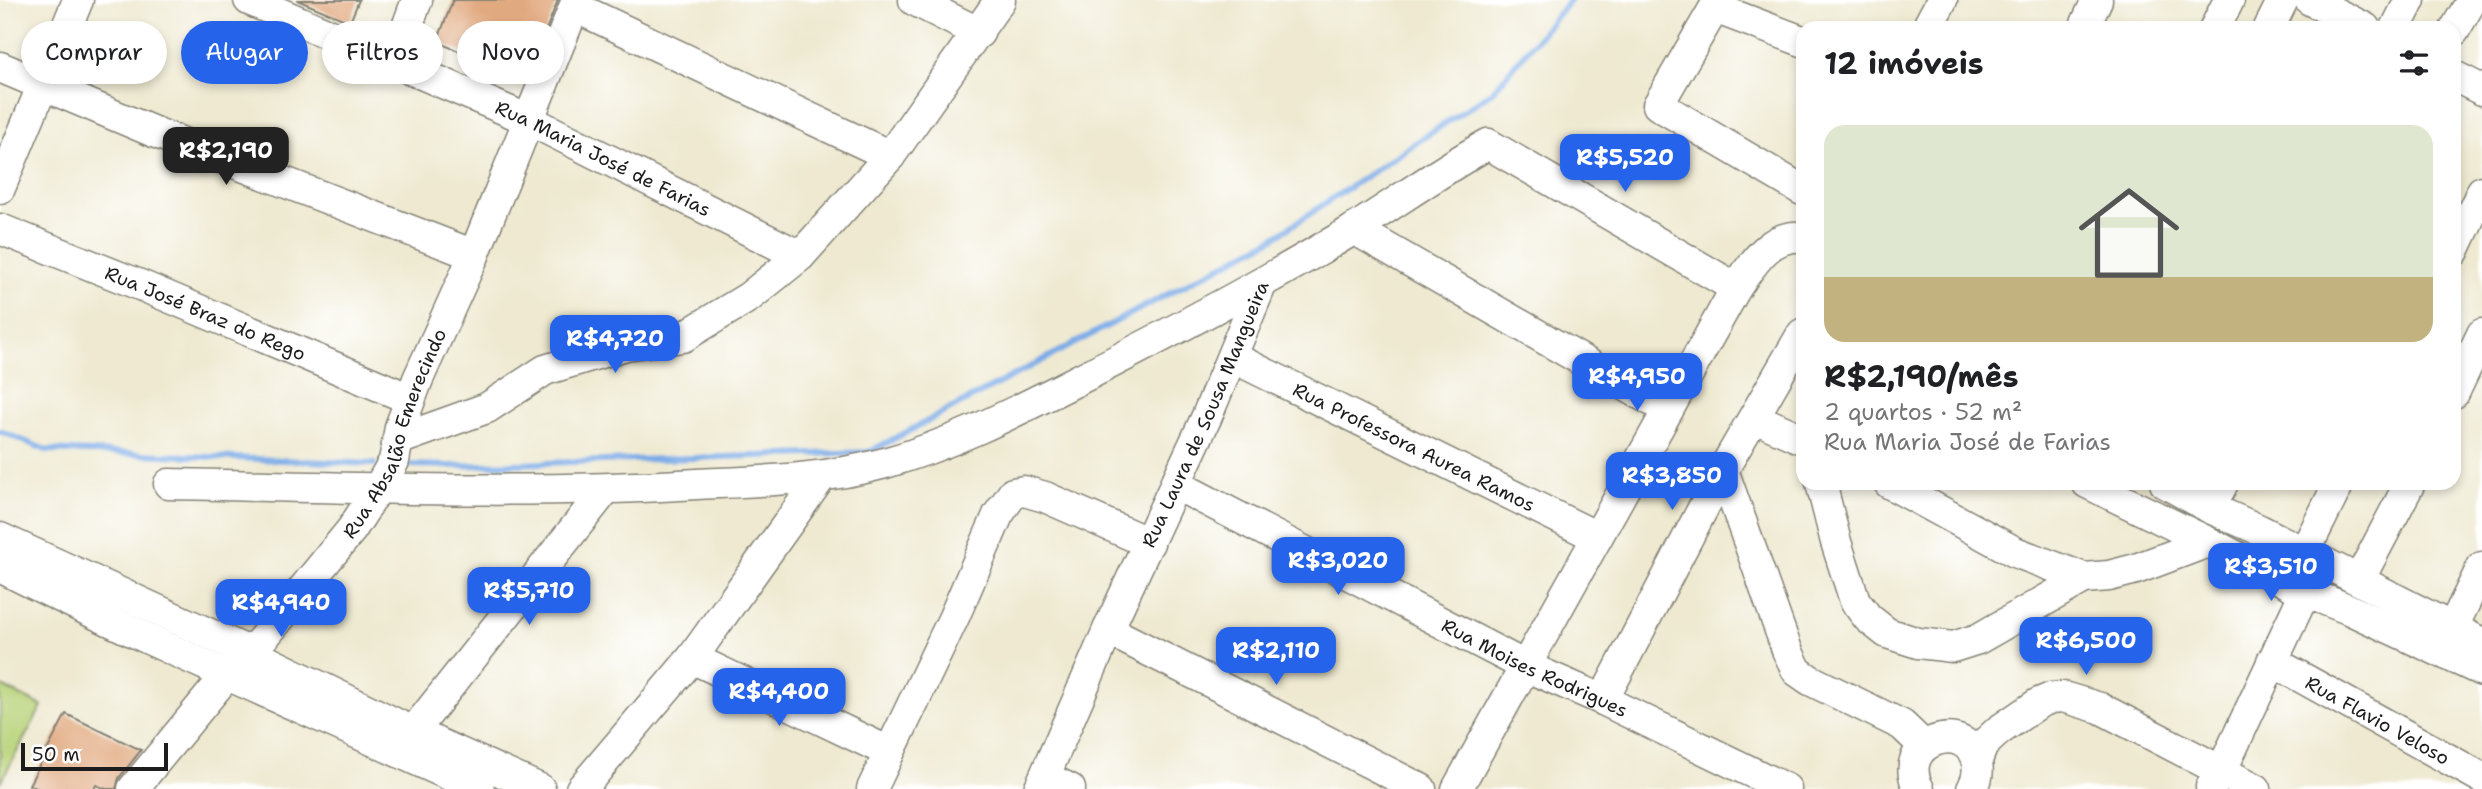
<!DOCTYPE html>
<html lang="pt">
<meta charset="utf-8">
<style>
body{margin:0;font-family:"Shantell Sans",sans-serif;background:#f2f2f2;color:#202124;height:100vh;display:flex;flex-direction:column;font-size:26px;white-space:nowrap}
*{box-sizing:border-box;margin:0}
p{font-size:23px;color:#757577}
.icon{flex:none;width:38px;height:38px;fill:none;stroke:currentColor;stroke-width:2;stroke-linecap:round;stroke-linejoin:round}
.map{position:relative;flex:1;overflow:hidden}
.panel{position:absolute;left:1796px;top:21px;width:665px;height:469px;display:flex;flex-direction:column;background:#fff;border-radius:21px;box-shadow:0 4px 10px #0003}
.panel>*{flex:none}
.guide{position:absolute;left:21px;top:21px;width:665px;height:63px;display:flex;gap:14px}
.scale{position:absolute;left:21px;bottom:18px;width:147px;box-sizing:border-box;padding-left:7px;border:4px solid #1c1c1c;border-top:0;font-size:19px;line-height:24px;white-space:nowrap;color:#1c1c1c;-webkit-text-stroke:5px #fff;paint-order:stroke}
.price{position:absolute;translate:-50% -60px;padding:0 16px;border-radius:14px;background:#2563eb;color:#fff;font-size:23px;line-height:46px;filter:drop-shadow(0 2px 4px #0008)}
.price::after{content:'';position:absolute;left:50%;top:42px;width:21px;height:16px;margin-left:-10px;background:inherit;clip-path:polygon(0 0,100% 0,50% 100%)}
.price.selected{background:#222;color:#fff}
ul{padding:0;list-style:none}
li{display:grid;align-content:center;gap:14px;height:371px;padding:0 28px}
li+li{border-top:2px solid #e0e0e0}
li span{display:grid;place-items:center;height:217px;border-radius:21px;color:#555}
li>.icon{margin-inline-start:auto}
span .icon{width:126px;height:126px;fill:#fffc;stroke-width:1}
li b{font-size:30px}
h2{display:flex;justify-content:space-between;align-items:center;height:84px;padding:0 28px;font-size:30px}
.pill{padding:0 24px;border-radius:32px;background:#fff;box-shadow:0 4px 10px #0003;font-size:24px;line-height:63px}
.pill.selected{background:#2563eb;color:#fff}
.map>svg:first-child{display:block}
.green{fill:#b6d176;stroke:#697649;stroke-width:2}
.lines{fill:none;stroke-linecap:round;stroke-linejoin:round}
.stream{stroke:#7dace7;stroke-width:6}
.building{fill:#e1a97f}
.minor-casing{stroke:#858276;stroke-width:33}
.minor{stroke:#fff;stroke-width:30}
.labels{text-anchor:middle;stroke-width:5;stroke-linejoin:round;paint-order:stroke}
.street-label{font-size:19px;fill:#1c1c1c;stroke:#fff}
</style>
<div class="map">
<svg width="2482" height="789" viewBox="0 0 2482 789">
<rect width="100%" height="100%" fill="#fff"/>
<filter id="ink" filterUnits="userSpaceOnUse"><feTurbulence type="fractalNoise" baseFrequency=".0143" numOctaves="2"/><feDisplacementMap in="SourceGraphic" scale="14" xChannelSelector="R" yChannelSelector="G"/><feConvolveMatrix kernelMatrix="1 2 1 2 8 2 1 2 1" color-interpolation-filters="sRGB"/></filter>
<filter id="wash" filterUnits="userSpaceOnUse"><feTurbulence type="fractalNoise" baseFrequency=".00686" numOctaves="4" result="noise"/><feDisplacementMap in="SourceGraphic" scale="28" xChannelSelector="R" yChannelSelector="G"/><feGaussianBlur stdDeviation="1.57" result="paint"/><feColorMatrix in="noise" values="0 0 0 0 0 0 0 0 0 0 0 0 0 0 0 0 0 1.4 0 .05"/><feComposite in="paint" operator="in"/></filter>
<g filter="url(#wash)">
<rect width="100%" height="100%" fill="#eee9d0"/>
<path class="green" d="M 0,685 L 42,706 L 0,783 Z"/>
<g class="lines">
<path class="stream" d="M 0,431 L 46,450 L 374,464
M 409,465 L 451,466 L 869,452 L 1272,239 L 1492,92 L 1570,0"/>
</g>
<g id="blocks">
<path class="building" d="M 297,0 L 359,0 L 350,22 Z
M 453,0 L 558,0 L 535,57 L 529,55 L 522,74 L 500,67 L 498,73 L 476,64 L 478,59 L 437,42 Z
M 66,714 L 141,750 L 119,778 L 116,789 L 106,789 L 96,785 L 94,789 L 39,789 L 29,785 Z"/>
</g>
</g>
<g filter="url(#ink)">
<use href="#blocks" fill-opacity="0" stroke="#858276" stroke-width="2"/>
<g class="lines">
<g class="minor-casing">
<g id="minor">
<path id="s1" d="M 249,0 L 529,120 L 800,256"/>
<path d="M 914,0 L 979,33"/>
<path d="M 1719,0 L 1658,105 L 1802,190"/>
<path d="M 2310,0 L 2365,28"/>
<path d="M 575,7 L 890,156"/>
<path d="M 1715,8 L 1802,41"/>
<path d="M 1927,28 L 1942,0"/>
<path d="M 2084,28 L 2097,0"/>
<path d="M 2215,28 L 2229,0"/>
<path d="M 2269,28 L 2283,0"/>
<path d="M 2396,28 L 2410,0"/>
<path d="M 2454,31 L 2472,0"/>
<path d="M 394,62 L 417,0"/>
<path d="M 0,67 L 154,132 L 474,255"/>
<path d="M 2454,76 L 2482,90"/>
<path d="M 0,188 L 78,0"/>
<path id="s2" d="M 0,229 L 140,285 L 410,399"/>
<path d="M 1354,229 L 1668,410"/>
<path d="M 2454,251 L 2482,191"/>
<path id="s3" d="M 1232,357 L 1597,537"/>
<path d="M 2454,393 L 2482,334"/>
<path d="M 1755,418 L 1802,439"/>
<path d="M 398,440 L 487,408 L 545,370 L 626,345 L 683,337 L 749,297 L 800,256 L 890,156 L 1000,0"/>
<path d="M 1723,470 L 1787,650 L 1797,671 L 1810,680 L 1902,725 L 1924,746"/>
<path d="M 1821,483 L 1836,542 L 1855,601 L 1868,618 L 1887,633 L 1918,643 L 1953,647 L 1978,639 L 2084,578"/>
<path d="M 1889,483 L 2015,552 L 2084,578 L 2109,576 L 2136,569 L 2208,542"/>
<path d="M 2087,483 L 2222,549 L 2305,592 L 2348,609 L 2482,671"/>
<path d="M 2165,483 L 2210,508 L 2260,530 L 2482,643"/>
<path d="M 169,484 C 344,487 521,495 697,484 C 760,481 824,480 885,463 C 949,445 1007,416 1066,386 C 1163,337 1258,287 1351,231 C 1397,202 1440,171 1488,144 L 1736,288"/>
<path id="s4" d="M 1175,484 L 1525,666 L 1603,700 L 1786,789"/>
<path d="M 2210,508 L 2223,483"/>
<path d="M 0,538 L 251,653 L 413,732 L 540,789"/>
<path d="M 2304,553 L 2339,483"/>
<path d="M 0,567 C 157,647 319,714 479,789"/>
<path d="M 2359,580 L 2410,483"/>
<path d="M 2452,629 L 2482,567"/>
<path d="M 1108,630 L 1421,789"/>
<path d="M 692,658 L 889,752"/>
<path id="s5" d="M 2272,661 L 2482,778"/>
<path d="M 1603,700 L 1723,470 L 1802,334"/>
<path d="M 413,732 L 605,490"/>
<path d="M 1977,760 L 1983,745 L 1998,731 L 2039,703 L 2051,698 L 2063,697 L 2100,708 L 2256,789"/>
<path d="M 1045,777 L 1070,789"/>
<path d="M 2211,787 L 2221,772 L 2305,592"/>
<path id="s6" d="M 133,789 L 226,676 L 251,653 L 352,529 L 379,487 L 394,461 L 400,427 L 418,379 L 474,255 L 577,0"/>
<path d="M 581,789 L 692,658 L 821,477"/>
<path d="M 872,789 L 954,617 L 998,515 L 1013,493 L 1024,491 L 1045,497 L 1149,543"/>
<path id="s7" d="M 1039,789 L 1108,630 L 1207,416 L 1262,283"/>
<path d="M 1457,789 L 1736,288 C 1753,264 1769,234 1802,237"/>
<path d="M 1919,789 C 1893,741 1968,717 1977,763 C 1979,773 1977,781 1972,789"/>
</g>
</g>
<use href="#minor" class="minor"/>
</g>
</g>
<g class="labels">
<g class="street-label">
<text dy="7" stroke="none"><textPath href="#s1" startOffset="388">Rua Maria José de Farias</textPath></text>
<text dy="7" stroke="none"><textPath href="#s2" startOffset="222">Rua José Braz do Rego</textPath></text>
<text dy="7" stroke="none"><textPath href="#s7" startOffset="410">Rua Laura de Sousa Mangueira</textPath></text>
<text dy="7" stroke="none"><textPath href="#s6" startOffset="446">Rua Absalão Emerecindo</textPath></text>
<text dy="7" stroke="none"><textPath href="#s3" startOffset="203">Rua Professora Aurea Ramos</textPath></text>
<text dy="7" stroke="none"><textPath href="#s4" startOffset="404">Rua Moises Rodrigues</textPath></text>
<text dy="7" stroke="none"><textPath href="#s5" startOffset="121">Rua Flavio Veloso</textPath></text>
</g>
</g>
</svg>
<div class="scale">50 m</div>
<b class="price selected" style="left:226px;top:187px">R$2,190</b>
<b class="price" style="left:1625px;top:194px">R$5,520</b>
<b class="price" style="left:615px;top:375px">R$4,720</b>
<b class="price" style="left:1637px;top:413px">R$4,950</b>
<b class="price" style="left:1672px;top:512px">R$3,850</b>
<b class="price" style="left:1338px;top:597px">R$3,020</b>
<b class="price" style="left:2271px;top:603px">R$3,510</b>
<b class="price" style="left:529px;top:627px">R$5,710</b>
<b class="price" style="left:281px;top:639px">R$4,940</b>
<b class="price" style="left:2086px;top:677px">R$6,500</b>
<b class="price" style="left:1276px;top:687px">R$2,110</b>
<b class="price" style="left:779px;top:728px">R$4,400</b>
<div class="guide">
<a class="pill">Comprar</a>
<a class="pill selected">Alugar</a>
<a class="pill">Filtros</a>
<a class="pill">Novo</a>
</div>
<section class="panel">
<h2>12 imóveis<svg class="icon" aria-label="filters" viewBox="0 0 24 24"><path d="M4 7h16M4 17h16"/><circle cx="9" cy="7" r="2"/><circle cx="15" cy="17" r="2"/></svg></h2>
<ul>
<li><span style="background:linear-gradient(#dfe7d0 70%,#c2b280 0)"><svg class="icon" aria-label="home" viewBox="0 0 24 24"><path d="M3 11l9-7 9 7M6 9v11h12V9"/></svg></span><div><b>R$2,190/mês</b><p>2 quartos · 52 m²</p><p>Rua Maria José de Farias</p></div></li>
</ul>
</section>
</div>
